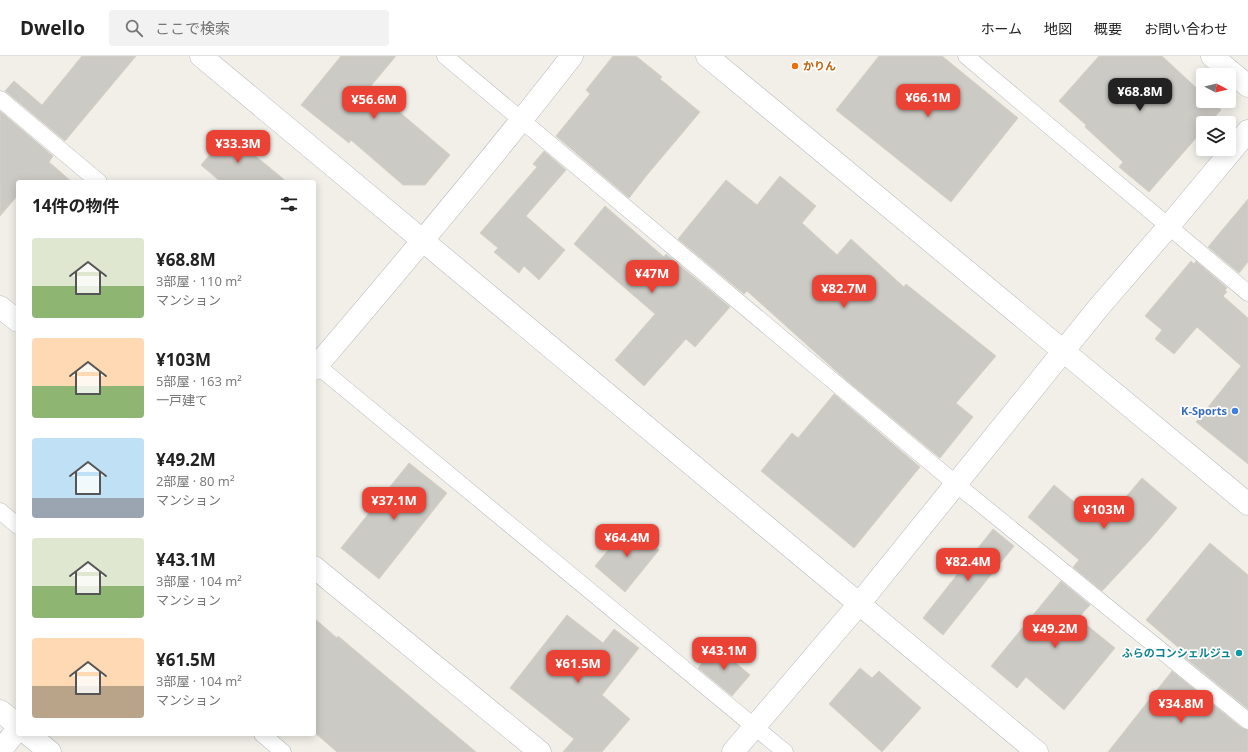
<!DOCTYPE html>
<html lang="ja">
<meta charset="utf-8">
<style>
body{margin:0;font-family:"Open Sans","Noto Sans JP",sans-serif;background:#f2f2f2;color:#222;height:100vh;display:flex;flex-direction:column;font-size:15px;white-space:nowrap}
*{box-sizing:border-box;margin:0}
p{font-size:13px;color:#767676}
.icon{flex:none;width:22px;height:22px;fill:none;stroke:currentColor;stroke-width:2;stroke-linecap:round;stroke-linejoin:round}
.map{position:relative;flex:1;overflow:hidden}
.sheet{position:absolute;left:16px;top:124px;width:300px;height:556px;display:flex;flex-direction:column;background:#fff;border-radius:4px;box-shadow:0 2px 10px #0003}
.sheet>*{flex:none}
.needle{width:26px;rotate:97deg}
.tools{position:absolute;left:1196px;top:12px;display:grid;gap:8px}
.tools a{display:grid;place-items:center;width:40px;height:40px;border-radius:4px;background:#fff;box-shadow:0 2px 10px #0003;font-size:20px}
.price{position:absolute;translate:-50% -34px;padding:0 9px;border-radius:8px;background:#ea4335;color:#fff;font-size:13px;line-height:26px;filter:drop-shadow(0 1px 2px #0008)}
.price::after{content:'';position:absolute;left:50%;top:24px;width:12px;height:9px;margin-left:-6px;background:inherit;clip-path:polygon(0 0,100% 0,50% 100%)}
.price.selected{background:#222;color:#fff}
ul{padding:0;list-style:none}
li{display:flex;align-items:center;gap:12px;height:100px;padding:0 16px}
li span{display:grid;place-items:center;flex:none;width:112px;height:80px;border-radius:4px;color:#555}
li>.icon{margin-inline-start:auto}
span .icon{width:48px;height:48px;fill:#fffc;stroke-width:1}
li b{font-size:17px}
h2{display:flex;justify-content:space-between;align-items:center;height:48px;padding:0 16px;font-size:17px}
header{display:flex;align-items:center;gap:24px;box-sizing:border-box;height:56px;padding:0 20px;background:#fff;border-bottom:1px solid #e0e0e0}
header strong{font-size:19px}
nav{display:flex;gap:22px;margin-inline-start:auto;font-size:14px}
.search{width:280px;height:36px;background:#f2f2f2;display:flex;align-items:center;gap:10px;box-sizing:border-box;padding:0 14px;border-radius:4px;color:#767676;font-size:15px}
.map>svg:first-child{display:block}
.building{fill:#cccac5;stroke:#d6d1c6}
.lines{fill:none;stroke-linecap:round;stroke-linejoin:round}
.service-casing{stroke:#b5b8bc;stroke-width:17}
.minor-casing{stroke:#b5b8bc;stroke-width:23}
.service{stroke:#fff;stroke-width:16}
.minor{stroke:#fff;stroke-width:22}
.food-dot{fill:#e8710a;stroke:#fff;stroke-width:1.5}
.shop-dot{fill:#3f7fe0;stroke:#fff;stroke-width:1.5}
.culture-dot{fill:#0f9aa8;stroke:#fff;stroke-width:1.5}
.labels{text-anchor:middle;stroke-width:3.5;stroke-linejoin:round;paint-order:stroke}
.food-label{font-size:11px;font-weight:bold;fill:#c56008;stroke:#fff;text-anchor:start}
.shop-label{font-size:11px;font-weight:bold;fill:#366cbe;stroke:#fff;text-anchor:end}
.culture-label{font-size:11px;font-weight:bold;fill:#0d838f;stroke:#fff;text-anchor:end}
</style>
<header>
<strong>Dwello</strong>
<div class="search"><svg class="icon" aria-label="search" viewBox="0 0 24 24"><circle cx="10" cy="10" r="6"/><path d="M15 15l6 6"/></svg>ここで検索</div>
<nav><a>ホーム</a><a>地図</a><a>概要</a><a>お問い合わせ</a></nav>
</header>
<div class="map">
<svg width="1248" height="696" viewBox="0 0 1248 696">
<rect width="100%" height="100%" fill="#f1efe8"/>
<path class="building" d="M 82,0 L 136,0 L 65,85 L 5,35 L 14,25 L 42,49 Z
M 341,0 L 396,0 L 370,31 L 450,99 L 425,129 L 403,129 L 351,84 L 349,87 L 301,49 Z
M 613,0 L 636,0 L 662,21 L 660,23 L 700,56 L 647,119 L 629,142 L 556,80 L 590,38 L 586,34 Z
M 879,0 L 942,0 L 1018,62 L 951,146 L 836,54 Z
M 1099,0 L 1162,0 L 1203,38 L 1203,45 L 1211,45 L 1221,54 L 1209,67 L 1203,67 L 1203,74 L 1149,136 L 1119,111 L 1123,106 L 1085,71 L 1086,69 L 1059,45 Z
M 0,55 L 53,100 L 49,106 L 72,126 L 18,126 L 18,139 L 0,160 Z
M 229,76 L 253,96 L 252,97 L 287,126 L 221,126 L 201,109 Z
M 544,95 L 566,114 L 526,160 L 565,194 L 539,224 L 524,210 L 519,217 L 494,196 L 498,192 L 480,177 L 537,111 L 533,108 Z
M 780,120 L 816,150 L 802,167 L 837,199 L 851,183 L 904,231 L 906,228 L 996,300 L 956,347 L 973,361 L 940,402 L 846,324 L 747,235 L 744,238 L 678,183 L 726,124 L 757,149 Z
M 1248,143 L 1248,206 L 1239,217 L 1208,191 Z
M 605,150 L 664,201 L 666,198 L 730,251 L 695,291 L 686,283 L 644,330 L 615,304 L 655,258 L 574,188 Z
M 1191,205 L 1194,208 L 1196,205 L 1227,232 L 1225,234 L 1227,236 L 1223,240 L 1248,262 L 1248,408 L 1196,366 L 1241,310 L 1197,271 L 1174,298 L 1155,283 L 1162,274 L 1145,260 Z
M 834,338 L 920,411 L 854,492 L 761,415 L 792,377 L 798,382 Z
M 409,407 L 447,437 L 379,523 L 341,492 Z
M 1142,422 L 1177,452 L 1149,485 L 1102,535 L 1073,511 L 1079,504 L 1028,461 L 1054,429 L 1102,469 Z
M 629,469 L 659,494 L 625,536 L 595,510 Z
M 993,473 L 1014,490 L 943,579 L 923,562 Z
M 1210,487 L 1248,519 L 1248,653 L 1183,600 L 1186,598 L 1146,564 Z
M 1061,525 L 1090,549 L 1078,562 L 1115,592 L 1064,654 L 1026,621 L 1017,632 L 991,610 Z
M 567,559 L 603,587 L 614,573 L 639,592 L 602,639 L 630,663 L 602,696 L 563,696 L 574,683 L 510,632 Z
M 314,562 L 337,582 L 338,580 L 476,696 L 337,696 L 314,676 Z
M 716,590 L 750,619 L 732,640 L 698,612 Z
M 860,612 L 872,622 L 879,615 L 921,652 L 882,696 L 829,648 Z
M 1172,615 L 1242,672 L 1248,674 L 1248,696 L 1108,696 Z"/>
<g class="lines">
<g class="service-casing">
<path id="service" d="M 445,0 L 956,428 L 1248,665
M 966,0 L 1248,237
M 0,43 L 99,126
M 314,307 L 785,696
M 0,455 L 18,470
M 262,678 L 283,696"/>
</g>
<g class="minor-casing">
<path id="minor" d="M 201,0 L 1037,696
M 707,0 L 1248,448
M 1212,0 L 1248,30
M 0,251 L 18,265
M 314,313 C 402,210 489,107 572,0
M 314,511 L 540,696
M 0,655 L 18,669
M 28,678 L 50,696
M 0,695 L 18,673
M 733,696 L 859,548 L 1099,251 L 1168,171 L 1248,75"/>
</g>
<use href="#service" class="service"/>
<use href="#minor" class="minor"/>
</g>
<circle class="food-dot" cx="795" cy="10" r="4"/>
<circle class="shop-dot" cx="1235" cy="355" r="4"/>
<circle class="culture-dot" cx="1239" cy="597" r="4"/>
<g class="labels">
<g class="food-label">
<text x="803" y="14">かりん</text>
</g>
<g class="shop-label">
<text x="1227" y="359">K-Sports</text>
</g>
<g class="culture-label">
<text x="1231" y="601">ふらのコンシェルジュ</text>
</g>
</g>
</svg>
<div class="tools">
<a><svg class="needle" viewBox="-14 -14 28 28"><path d="M0-13l5 13h-10z" fill="#e53935"/><path d="M0 13l5-13h-10z" fill="#767676"/></svg></a>
<a><svg class="icon" aria-label="layers" viewBox="0 0 24 24"><path d="M12 4l9 5-9 5-9-5zM3 14l9 5 9-5"/></svg></a>
</div>
<b class="price selected" style="left:1140px;top:56px">¥68.8M</b>
<b class="price" style="left:928px;top:62px">¥66.1M</b>
<b class="price" style="left:374px;top:64px">¥56.6M</b>
<b class="price" style="left:238px;top:108px">¥33.3M</b>
<b class="price" style="left:652px;top:238px">¥47M</b>
<b class="price" style="left:844px;top:253px">¥82.7M</b>
<b class="price" style="left:394px;top:465px">¥37.1M</b>
<b class="price" style="left:1104px;top:474px">¥103M</b>
<b class="price" style="left:627px;top:502px">¥64.4M</b>
<b class="price" style="left:968px;top:526px">¥82.4M</b>
<b class="price" style="left:1055px;top:593px">¥49.2M</b>
<b class="price" style="left:724px;top:615px">¥43.1M</b>
<b class="price" style="left:578px;top:628px">¥61.5M</b>
<b class="price" style="left:1181px;top:668px">¥34.8M</b>
<section class="sheet">
<h2>14件の物件<svg class="icon" aria-label="filters" viewBox="0 0 24 24"><path d="M4 7h16M4 17h16"/><circle cx="9" cy="7" r="2"/><circle cx="15" cy="17" r="2"/></svg></h2>
<ul>
<li><span style="background:linear-gradient(#dfe7d0 60%,#8fb573 0)"><svg class="icon" aria-label="home" viewBox="0 0 24 24"><path d="M3 11l9-7 9 7M6 9v11h12V9"/></svg></span><div><b>¥68.8M</b><p>3部屋 · 110 m²</p><p>マンション</p></div></li>
<li><span style="background:linear-gradient(#ffd9b3 60%,#8fb573 0)"><svg class="icon" aria-label="home" viewBox="0 0 24 24"><path d="M3 11l9-7 9 7M6 9v11h12V9"/></svg></span><div><b>¥103M</b><p>5部屋 · 163 m²</p><p>一戸建て</p></div></li>
<li><span style="background:linear-gradient(#bfe0f5 75%,#9aa5b1 0)"><svg class="icon" aria-label="home" viewBox="0 0 24 24"><path d="M3 11l9-7 9 7M6 9v11h12V9"/></svg></span><div><b>¥49.2M</b><p>2部屋 · 80 m²</p><p>マンション</p></div></li>
<li><span style="background:linear-gradient(#dfe7d0 60%,#8fb573 0)"><svg class="icon" aria-label="home" viewBox="0 0 24 24"><path d="M3 11l9-7 9 7M6 9v11h12V9"/></svg></span><div><b>¥43.1M</b><p>3部屋 · 104 m²</p><p>マンション</p></div></li>
<li><span style="background:linear-gradient(#ffd9b3 60%,#b9a48a 0)"><svg class="icon" aria-label="home" viewBox="0 0 24 24"><path d="M3 11l9-7 9 7M6 9v11h12V9"/></svg></span><div><b>¥61.5M</b><p>3部屋 · 104 m²</p><p>マンション</p></div></li>
</ul>
</section>
</div>
